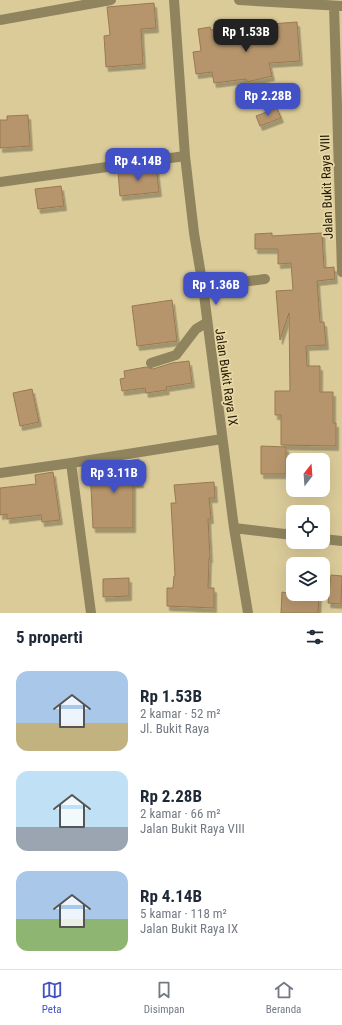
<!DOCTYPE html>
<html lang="id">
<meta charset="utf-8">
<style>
body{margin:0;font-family:"Roboto Condensed",sans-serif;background:#f2f2f3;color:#1f2937;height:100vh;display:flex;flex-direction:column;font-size:15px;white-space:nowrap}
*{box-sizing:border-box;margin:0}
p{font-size:13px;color:#747a83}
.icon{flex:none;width:22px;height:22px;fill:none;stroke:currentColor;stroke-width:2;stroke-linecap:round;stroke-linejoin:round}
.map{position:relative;height:613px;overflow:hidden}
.details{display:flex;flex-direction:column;background:#fff;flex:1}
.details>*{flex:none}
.needle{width:26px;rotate:17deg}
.fabs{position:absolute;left:286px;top:453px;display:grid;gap:8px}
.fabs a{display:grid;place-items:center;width:44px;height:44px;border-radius:8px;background:#fff;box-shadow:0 4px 16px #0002;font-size:20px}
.price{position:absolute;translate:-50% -34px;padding:0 9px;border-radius:8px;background:#4251c5;color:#fff;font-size:13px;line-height:26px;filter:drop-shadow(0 1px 2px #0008)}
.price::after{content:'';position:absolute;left:50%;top:24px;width:12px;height:9px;margin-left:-6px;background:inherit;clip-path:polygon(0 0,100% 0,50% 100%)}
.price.selected{background:#222;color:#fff}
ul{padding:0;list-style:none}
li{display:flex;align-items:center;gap:12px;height:100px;padding:0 16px}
li span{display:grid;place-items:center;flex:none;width:112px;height:80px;border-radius:12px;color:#555}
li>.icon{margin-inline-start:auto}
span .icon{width:48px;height:48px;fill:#fffc;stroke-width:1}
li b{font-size:17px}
h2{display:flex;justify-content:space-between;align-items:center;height:48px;padding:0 16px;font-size:17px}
.dock{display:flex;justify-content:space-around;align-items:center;height:56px;border-top:1px solid #e0e1e3;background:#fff;font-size:11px;color:#747a83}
.dock a{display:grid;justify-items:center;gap:2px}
.dock .selected{color:#4251c5}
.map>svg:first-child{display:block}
.building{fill:#b6956c;stroke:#997951;filter:url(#shadow)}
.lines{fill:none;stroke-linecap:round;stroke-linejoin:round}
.minor{stroke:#8f845e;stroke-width:10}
.labels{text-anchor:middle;stroke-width:3.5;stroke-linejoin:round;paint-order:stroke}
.street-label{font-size:13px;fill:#211b07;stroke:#e9d8a5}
</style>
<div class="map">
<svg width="342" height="613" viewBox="0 0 342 613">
<defs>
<filter id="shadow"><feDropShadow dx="2.5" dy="4.5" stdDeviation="0" flood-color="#0004"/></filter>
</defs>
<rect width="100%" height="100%" fill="#dbcb99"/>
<path class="building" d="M 154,3 L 156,28 L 141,29 L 143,64 L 106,67 L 104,36 L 110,35 L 107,7 Z
M 297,22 L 300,61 L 269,63 L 272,76 L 247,82 L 246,79 L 214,83 L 212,72 L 196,74 L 193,52 L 201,51 L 198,29 L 210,27 L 211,30 L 218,29 L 218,36 L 225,35 L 225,39 L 271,27 L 271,24 Z
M 277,108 L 281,118 L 260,126 L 256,116 Z
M 28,115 L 30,146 L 0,148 L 0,120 L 7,120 L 7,116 Z
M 156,167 L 159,192 L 120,196 L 118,172 Z
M 61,186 L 64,206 L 38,209 L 35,189 Z
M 272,233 L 272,236 L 322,233 L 324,268 L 334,267 L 335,279 L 317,281 L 320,322 L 324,322 L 326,345 L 306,346 L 307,366 L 320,366 L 320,392 L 333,392 L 333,423 L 336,423 L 336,446 L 281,445 L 281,415 L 275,415 L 275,391 L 290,391 L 289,313 L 280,340 L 276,291 L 293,290 L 291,263 L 278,264 L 278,249 L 255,249 L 255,234 Z
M 172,300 L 177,341 L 137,346 L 132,306 Z
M 189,361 L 192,383 L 166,387 L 167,390 L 146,393 L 145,388 L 122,391 L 120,379 L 125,378 L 124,371 L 146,367 L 153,369 L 172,363 Z
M 32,389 L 39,422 L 20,426 L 13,393 Z
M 261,446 L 286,447 L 286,474 L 261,474 Z
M 139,459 L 141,483 L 133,483 L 133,528 L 93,528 L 90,467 Z
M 53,472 L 60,520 L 42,522 L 41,515 L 7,519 L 7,514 L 0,515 L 0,488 L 36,484 L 35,475 Z
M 214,482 L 215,498 L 209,498 L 211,519 L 208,519 L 210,558 L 209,558 L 208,588 L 214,588 L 214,608 L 167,606 L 167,588 L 173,588 L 174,576 L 175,576 L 171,503 L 176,503 L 174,485 Z
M 331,575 L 342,576 L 341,604 L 328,603 Z
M 129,578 L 129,596 L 103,597 L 103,579 Z
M 282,592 L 293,594 L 319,594 L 318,613 L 281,613 Z"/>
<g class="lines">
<path class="minor" d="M 174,0 L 185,156 L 194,233 L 203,287 L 234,528 L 248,613
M 239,0 L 342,6
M 334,6 L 342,272
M 0,20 L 111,0
M 0,182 L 185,156
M 203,287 L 265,279
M 151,363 L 176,355 L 196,329 L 206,323
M 71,463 L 91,613
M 0,473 L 71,463 L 222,439
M 234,528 L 293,535
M 323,539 L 342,541"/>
</g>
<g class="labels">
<g class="street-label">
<text transform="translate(326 187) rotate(-92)" y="5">Jalan Bukit Raya VIII</text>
<text transform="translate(227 377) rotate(82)" y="5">Jalan Bukit Raya IX</text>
</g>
</g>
</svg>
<div class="fabs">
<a><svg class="needle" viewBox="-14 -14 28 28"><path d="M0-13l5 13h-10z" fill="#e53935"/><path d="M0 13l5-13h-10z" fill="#747a83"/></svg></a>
<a><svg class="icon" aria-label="locate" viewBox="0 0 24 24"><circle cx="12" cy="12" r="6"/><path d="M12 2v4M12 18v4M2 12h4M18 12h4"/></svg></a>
<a><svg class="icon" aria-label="layers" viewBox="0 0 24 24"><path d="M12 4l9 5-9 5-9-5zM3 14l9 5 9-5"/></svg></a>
</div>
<b class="price selected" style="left:246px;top:53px">Rp 1.53B</b>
<b class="price" style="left:268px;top:117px">Rp 2.28B</b>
<b class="price" style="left:138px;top:182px">Rp 4.14B</b>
<b class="price" style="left:216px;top:306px">Rp 1.36B</b>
<b class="price" style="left:114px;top:494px">Rp 3.11B</b>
</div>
<section class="details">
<h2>5 properti<svg class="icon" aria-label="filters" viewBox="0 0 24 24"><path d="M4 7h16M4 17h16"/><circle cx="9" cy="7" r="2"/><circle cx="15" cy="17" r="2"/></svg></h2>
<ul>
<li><span style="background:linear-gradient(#a9c7e8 65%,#c2b280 0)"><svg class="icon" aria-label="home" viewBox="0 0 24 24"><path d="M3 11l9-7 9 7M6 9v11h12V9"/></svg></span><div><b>Rp 1.53B</b><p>2 kamar · 52 m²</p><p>Jl. Bukit Raya</p></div></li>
<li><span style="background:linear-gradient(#bfe0f5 70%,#9aa5b1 0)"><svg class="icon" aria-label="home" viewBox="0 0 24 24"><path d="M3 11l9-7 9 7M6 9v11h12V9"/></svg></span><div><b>Rp 2.28B</b><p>2 kamar · 66 m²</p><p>Jalan Bukit Raya VIII</p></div></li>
<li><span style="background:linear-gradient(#a9c7e8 60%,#8fb573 0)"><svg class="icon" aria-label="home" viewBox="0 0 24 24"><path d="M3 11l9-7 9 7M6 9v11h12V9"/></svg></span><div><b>Rp 4.14B</b><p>5 kamar · 118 m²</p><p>Jalan Bukit Raya IX</p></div></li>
</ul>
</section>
<nav class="dock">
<a class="selected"><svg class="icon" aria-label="map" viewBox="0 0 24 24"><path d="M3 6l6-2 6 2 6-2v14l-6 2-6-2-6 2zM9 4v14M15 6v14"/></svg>Peta</a>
<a><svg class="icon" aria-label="saved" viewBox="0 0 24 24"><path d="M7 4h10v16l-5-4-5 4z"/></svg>Disimpan</a>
<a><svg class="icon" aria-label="home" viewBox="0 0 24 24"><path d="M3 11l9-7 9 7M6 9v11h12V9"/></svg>Beranda</a>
</nav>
